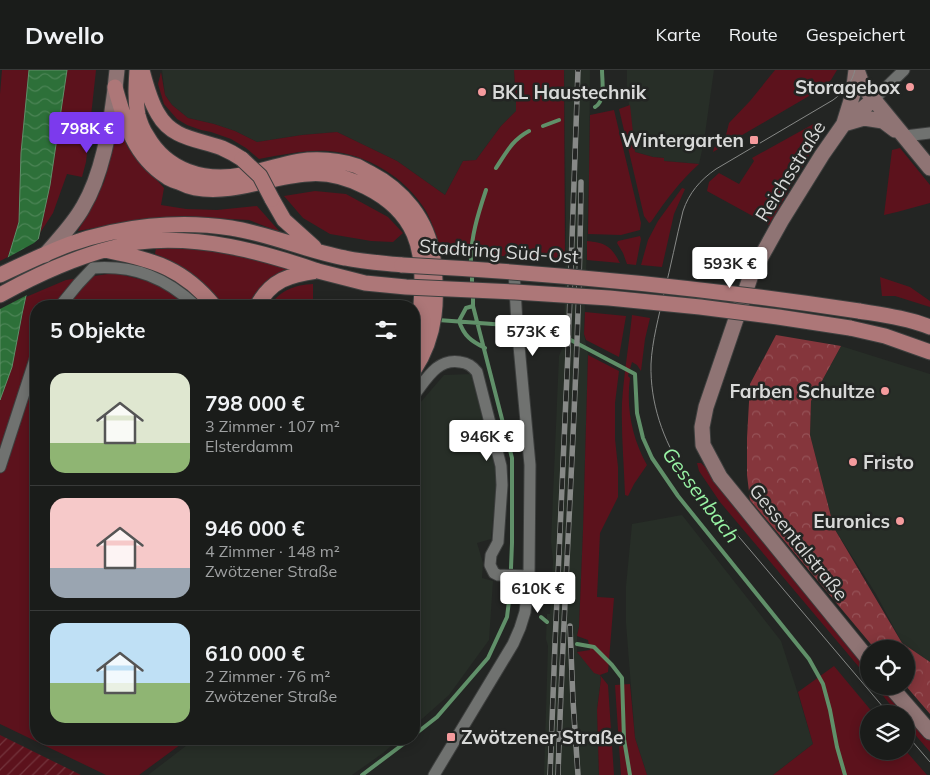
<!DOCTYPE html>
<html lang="de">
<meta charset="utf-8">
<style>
body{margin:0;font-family:Mulish,sans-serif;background:#232523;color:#f1f3f6;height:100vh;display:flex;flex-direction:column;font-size:19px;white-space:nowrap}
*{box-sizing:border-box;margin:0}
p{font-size:16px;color:#9fa1a2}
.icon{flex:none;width:28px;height:28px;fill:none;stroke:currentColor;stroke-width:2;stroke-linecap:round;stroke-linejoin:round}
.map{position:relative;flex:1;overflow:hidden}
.sheet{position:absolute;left:30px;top:230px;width:390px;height:445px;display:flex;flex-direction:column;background:#1a1c1a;border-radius:20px;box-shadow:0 2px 12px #0003,0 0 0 1px #383a39}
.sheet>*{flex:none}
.controls{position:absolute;left:860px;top:570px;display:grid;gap:10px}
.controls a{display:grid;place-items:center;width:55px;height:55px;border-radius:50%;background:#1a1c1a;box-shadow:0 2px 12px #0003,0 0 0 1px #383a39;font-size:25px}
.price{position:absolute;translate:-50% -42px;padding:0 11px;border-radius:5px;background:#fff;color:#222;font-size:16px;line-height:32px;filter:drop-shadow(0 1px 2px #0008)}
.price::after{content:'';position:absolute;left:50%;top:30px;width:15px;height:11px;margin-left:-8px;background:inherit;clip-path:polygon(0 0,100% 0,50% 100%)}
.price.current{background:#7c3aed;color:#fff}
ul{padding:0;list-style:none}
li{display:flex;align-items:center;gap:15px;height:125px;padding:0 20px}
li+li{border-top:1px solid #383a39}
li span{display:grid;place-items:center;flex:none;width:140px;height:100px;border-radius:15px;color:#555}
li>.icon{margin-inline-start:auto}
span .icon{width:60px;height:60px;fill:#fffc;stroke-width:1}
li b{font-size:21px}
h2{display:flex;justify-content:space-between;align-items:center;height:60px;padding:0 20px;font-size:21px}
header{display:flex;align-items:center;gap:30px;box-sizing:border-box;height:70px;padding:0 25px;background:#1a1c1a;border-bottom:1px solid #383a39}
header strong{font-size:24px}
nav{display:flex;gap:28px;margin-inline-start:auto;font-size:18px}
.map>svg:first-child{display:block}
.built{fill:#272e27}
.green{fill:#5c121c}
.forest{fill:url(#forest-crowns)}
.garden{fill:url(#garden-furrows)}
.water{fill:url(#water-waves);stroke:#609069}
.pier{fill:#232523}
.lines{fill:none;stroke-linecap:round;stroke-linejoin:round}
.stream{stroke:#609069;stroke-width:4}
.street-casing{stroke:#3d3f3e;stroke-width:13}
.secondary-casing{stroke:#3d3f3e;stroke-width:17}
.primary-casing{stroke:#3d3f3e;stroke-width:17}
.street{stroke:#707270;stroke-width:11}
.secondary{stroke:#8f7474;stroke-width:15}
.primary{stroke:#ad7778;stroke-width:15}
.tram{stroke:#878987;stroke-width:1}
.rail-casing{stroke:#878987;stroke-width:5.5}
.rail{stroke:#232523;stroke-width:4;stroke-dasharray:11;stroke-linecap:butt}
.primary-bridge-casing{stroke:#3d3f3e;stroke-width:17;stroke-linecap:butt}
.primary-bridge{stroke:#ad7778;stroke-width:15}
.poi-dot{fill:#f59b9d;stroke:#232523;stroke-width:2}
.labels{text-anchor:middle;stroke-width:5;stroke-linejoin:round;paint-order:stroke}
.poi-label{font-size:19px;font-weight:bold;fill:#d8d9d8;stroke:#232523;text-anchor:end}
.street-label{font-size:19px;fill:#d8d9d8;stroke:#232523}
.water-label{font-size:20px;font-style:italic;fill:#98f3a4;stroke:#232523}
</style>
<header>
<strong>Dwello</strong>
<nav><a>Karte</a><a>Route</a><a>Gespeichert</a></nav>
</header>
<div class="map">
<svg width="930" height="705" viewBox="0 0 930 705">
<defs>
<pattern id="forest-crowns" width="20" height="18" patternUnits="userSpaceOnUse" patternTransform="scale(1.25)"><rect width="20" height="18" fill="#85363c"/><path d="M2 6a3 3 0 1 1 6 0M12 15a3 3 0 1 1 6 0" fill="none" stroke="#965257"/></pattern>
<pattern id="garden-furrows" width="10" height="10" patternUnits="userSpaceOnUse" patternTransform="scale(1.25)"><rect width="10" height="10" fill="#5c121c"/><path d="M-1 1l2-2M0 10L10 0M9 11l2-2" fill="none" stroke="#73343c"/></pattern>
<pattern id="water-waves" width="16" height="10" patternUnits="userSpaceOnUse" patternTransform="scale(1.25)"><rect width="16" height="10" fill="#2d7039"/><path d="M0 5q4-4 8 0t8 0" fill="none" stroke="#4b8455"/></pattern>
</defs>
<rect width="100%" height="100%" fill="#232523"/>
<path class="built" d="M 162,0 L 514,0 L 516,33 L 516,41 L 501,56 L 476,90 L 463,91 L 445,125 L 397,91 L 337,62 L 302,65 L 257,72 L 235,61 L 214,54 L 188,48 L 172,35 L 165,25 Z
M 564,0 L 590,0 L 589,112 L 584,264 L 588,284 L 586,355 L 583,460 L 579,557 L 577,566 L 577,582 L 600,605 L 601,609 L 597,640 L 599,705 L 544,705 L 548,576 L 546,569 L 547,544 L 550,544 L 553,491 L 551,472 L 559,286 L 564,274 L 566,157 Z
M 627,0 L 714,0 L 704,71 L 699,94 L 664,91 L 664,88 L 653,87 L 635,82 L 627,19 Z
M 841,276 L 930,304 L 930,592 L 902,573 L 876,524 L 834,458 L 810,365 L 811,331 Z
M 471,304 L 497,405 L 491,469 L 477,473 L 483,493 L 482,508 L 493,511 L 489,570 L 449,625 L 414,656 L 414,340 L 444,305 Z
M 682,445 L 781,571 L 798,624 L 813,674 L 773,705 L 647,705 L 635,668 L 626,553 L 626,516 L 632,454 Z
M 195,669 L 399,669 L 383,683 L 352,705 L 148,705 Z"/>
<path class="green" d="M 2,0 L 29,0 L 21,83 L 19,152 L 8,187 L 0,191 L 0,24 Z
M 67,0 L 96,0 L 86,92 L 82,107 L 67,104 L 53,143 L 40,163 L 50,115 Z
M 514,0 L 564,0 L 565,188 L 442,184 C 438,170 433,154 426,141 C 405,107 367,84 328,81 C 304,80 282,85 259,89 L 246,78 L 231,69 L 211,62 L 201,60 L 187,55 L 177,49 L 164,34 L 158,14 L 161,2 L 165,25 L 172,35 L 188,48 L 214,54 L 235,61 L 257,72 L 302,65 L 337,62 L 397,91 L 445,125 L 463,91 L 476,90 L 501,56 L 516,41 L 516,32 Z
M 775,0 L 837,0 L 831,10 L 821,19 L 713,82 L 714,78 L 717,73 L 726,65 L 729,53 L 750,31 Z
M 630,35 L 635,82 L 653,87 L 664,88 L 664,91 L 699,94 C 680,111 666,130 651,152 L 649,153 L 644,146 L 619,39 Z
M 614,40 L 641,153 L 640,160 L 621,165 L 588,164 L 590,45 Z
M 817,52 L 826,56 L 769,155 L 707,121 L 709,112 L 719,103 L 739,114 L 754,91 L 752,88 Z
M 119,54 L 128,78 L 164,118 L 161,135 L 186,139 L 217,140 L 257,136 L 280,162 L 249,150 L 191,147 L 127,152 L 78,161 L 104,112 Z
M 900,78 L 930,115 L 930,133 L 897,142 L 884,145 L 892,80 Z
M 682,118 L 685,119 L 674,144 L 662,197 L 641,195 L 648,170 L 658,151 Z
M 315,121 L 346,124 L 388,147 L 403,163 L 393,172 L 371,171 L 330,164 L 303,148 L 284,126 Z
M 640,166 L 641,169 L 636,195 L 627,194 L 623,183 L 617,173 L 618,171 Z
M 587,171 C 606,173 611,176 620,193 L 587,190 Z
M 156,178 L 188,178 L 230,182 L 291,200 L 252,236 L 221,236 C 205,214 180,195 155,184 Z
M 115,203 L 159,214 L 187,236 L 36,236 L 36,669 L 188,669 L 139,705 L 106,705 L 0,654 L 0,330 L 12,297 L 26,227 L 66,210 Z
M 880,207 L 910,217 L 930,231 L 930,237 L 895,226 L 882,226 Z
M 313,214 L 313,236 L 270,236 C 280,220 295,215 313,214 Z
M 585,242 L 626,246 L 619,287 L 586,270 L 584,264 Z
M 632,245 L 650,248 L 645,269 L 641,301 L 637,295 L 632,292 L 628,306 L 630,308 C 626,338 632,368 647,395 L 634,414 L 628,426 L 625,425 C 624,394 621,363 622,333 C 624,303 629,274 632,245 Z
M 588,285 L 619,301 L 615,333 L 615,369 L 618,397 L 618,427 L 600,463 L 597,527 L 614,528 L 608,602 L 600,605 L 608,615 L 614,705 L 599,705 L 597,640 L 601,609 L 600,605 L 594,603 L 577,582 L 590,580 L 588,570 L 577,566 L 579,557 L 583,460 Z
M 697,393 L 701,393 L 711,403 L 869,599 L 869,609 L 720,432 L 699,401 Z
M 834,596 L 874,644 L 869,644 L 869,681 L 906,681 L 927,705 L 773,705 L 813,674 L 798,622 Z
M 630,614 L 635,668 L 647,705 L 621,705 L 615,615 Z
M 875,616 L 883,616 L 930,670 L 930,682 L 906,654 L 906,644 L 898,644 Z"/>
<path class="forest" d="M 776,265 L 841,276 L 811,331 L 810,365 L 834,458 L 902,573 L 930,592 L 930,644 L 906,616 L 906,579 L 875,579 L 750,430 L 747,405 L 747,368 L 750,314 Z"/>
<path class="garden" d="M 0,665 L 81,705 L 0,705 Z"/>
<path class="water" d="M 29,0 L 67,0 L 50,115 L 22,244 L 12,297 L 0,330 L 0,215 L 19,152 L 21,83 Z"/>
<path class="pier" d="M 42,166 L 29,224 L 0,239 L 0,206 L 5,189 L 34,173 Z"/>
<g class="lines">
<path class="stream" d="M 595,37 C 606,31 602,11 602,0
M 55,55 L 80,68
M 543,56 L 559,50
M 496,98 C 506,83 512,70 529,61
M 471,195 C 470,169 478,144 486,120
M 472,202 L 472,218
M 473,236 L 466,238 L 459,251 C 464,266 471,271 485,278
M 438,250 L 548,258 L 635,304 L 637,343 L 643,368 L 652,388 L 678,426 L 809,589 L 823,614 L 830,640 L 837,677 L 845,705
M 541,547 L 547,552
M 577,574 L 594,577 L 612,595 L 622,608 L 624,669 L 630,705
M 414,665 L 437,647 L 488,588 L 507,547 L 510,523 L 512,473 L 512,388 L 473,236 L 473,225
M 362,705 L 410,669"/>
<g class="street-casing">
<path id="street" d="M 873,30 L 904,0
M 905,66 L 930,63
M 60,236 L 78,214 L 93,198 C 135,195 166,208 196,236
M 414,325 C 426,310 437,288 460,292 C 468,293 472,296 477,302 L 501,396 L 502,415 L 498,472 L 491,485 L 490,495 L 494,503 L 498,505 L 529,506
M 0,397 L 36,286
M 434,705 L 513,574 L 520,558 L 525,542 L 529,506 L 530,395 L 517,254 L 514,201"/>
</g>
<g class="secondary-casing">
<path id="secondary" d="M 857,0 L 861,11 L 866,20 L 930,98
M 844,53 L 853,24 L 856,0
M 847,53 L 864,48 L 883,51 L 895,60
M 45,185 C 58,170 73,155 83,137 C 105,100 113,43 117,0
M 869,590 L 720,407 L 703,375 L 702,357 L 706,337 L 751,205 L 781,151 L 822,85 L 843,55 L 873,30
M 890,616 L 930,662"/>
</g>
<g class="primary-casing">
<path id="primary" d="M 137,0 C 136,15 135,30 138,45 C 140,53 143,60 147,66 C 167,101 204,112 242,105 C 263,101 287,92 308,90 C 324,89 342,91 357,96 C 361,98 366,101 370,103 C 403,120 428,150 433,188 C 438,228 437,265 414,300
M 142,0 C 146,15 150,31 158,44 C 172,69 198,69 222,78 C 229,81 236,85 242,89
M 115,17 C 125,53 134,86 167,107 C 171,110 176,111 181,113 C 185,115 190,117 195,118 C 234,125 270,106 308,104 C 328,102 348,108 366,117 C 386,127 405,143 414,164 C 427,194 422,246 414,276
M 272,129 L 284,150 L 314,177
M 109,181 C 154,190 184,199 214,236
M 0,205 C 23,194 46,183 70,174 C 121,156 178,150 231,158 C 270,164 307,181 345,188 C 364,192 383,193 402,195
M 0,225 C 36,205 73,188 112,178 C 121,176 130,173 138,172 C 200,165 260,181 318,201
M 257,236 C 271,210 289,205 317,201
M 859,241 C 883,245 907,248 930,257
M 850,258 L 885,266 L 930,282"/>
</g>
<use href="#street" class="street"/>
<use href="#secondary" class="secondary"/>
<use href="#primary" class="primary"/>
<path class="tram" d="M 855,0 C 852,13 844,22 833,30 L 716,99 C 700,110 689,123 683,141 C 676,169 671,196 664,223 C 659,246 652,271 651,294 C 650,333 663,370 684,402 L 889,644
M 906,664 L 930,692"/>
<g class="rail-casing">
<path id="rail" d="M 570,556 L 573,631 L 578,705
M 550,705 L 555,574 L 568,282 L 578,0
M 558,705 C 564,507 579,310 581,112"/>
</g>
<use href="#rail" class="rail"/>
<g class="primary-bridge-casing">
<path id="primary-bridge" d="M 242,89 L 260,106 L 272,129
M 402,195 C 555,203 707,218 859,241
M 318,201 L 365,213 L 406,217 L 515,222 L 609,228 L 700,237 L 778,247 L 850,258"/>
</g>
<use href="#primary-bridge" class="primary-bridge"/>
</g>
<g class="poi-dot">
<circle cx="910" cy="17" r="5"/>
<circle cx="482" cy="22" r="5"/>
<rect x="749" y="65" width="10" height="10" rx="2.5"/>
<circle cx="885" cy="321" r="5"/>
<circle cx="853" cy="392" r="5"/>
<circle cx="900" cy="451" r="5"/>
<rect x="446" y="662" width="10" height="10" rx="2.5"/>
</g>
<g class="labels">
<g class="poi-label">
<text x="900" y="24">Storagebox</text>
<text x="492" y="29" text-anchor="start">BKL Haustechnik</text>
<text x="744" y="77">Wintergarten</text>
<text x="875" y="328">Farben Schultze</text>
<text x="863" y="399" text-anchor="start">Fristo</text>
<text x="890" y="458">Euronics</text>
<text x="461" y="674" text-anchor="start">Zwötzener Straße</text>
</g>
<g class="street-label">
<text transform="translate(790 101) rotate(-58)" y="7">Reichsstraße</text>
<text transform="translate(499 181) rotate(4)" y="7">Stadtring Süd-Ost</text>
<text transform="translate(799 472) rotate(51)" y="7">Gessentalstraße</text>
</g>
<g class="water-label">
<text transform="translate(701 425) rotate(53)" y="7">Gessenbach</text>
</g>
</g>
</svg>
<div class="controls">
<a><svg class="icon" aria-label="locate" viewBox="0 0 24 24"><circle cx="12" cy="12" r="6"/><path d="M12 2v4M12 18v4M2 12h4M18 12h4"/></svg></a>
<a><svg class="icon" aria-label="layers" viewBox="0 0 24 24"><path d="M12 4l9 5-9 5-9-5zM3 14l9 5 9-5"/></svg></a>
</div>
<b class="price current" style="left:87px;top:84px">798K €</b>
<b class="price" style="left:730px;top:219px">593K €</b>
<b class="price" style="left:533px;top:287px">573K €</b>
<b class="price" style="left:487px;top:392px">946K €</b>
<b class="price" style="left:538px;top:544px">610K €</b>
<section class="sheet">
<h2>5 Objekte<svg class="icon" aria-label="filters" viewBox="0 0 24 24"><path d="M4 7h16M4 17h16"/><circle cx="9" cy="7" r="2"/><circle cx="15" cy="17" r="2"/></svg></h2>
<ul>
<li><span style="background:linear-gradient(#dfe7d0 70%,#8fb573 0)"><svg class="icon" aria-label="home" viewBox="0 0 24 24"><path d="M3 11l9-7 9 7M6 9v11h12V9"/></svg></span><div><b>798 000 €</b><p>3 Zimmer · 107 m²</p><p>Elsterdamm</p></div></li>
<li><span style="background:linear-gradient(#f6c9c9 70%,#9aa5b1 0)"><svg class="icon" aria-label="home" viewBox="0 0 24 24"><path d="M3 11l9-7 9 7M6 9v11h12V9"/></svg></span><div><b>946 000 €</b><p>4 Zimmer · 148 m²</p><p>Zwötzener Straße</p></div></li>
<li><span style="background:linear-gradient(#bfe0f5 60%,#8fb573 0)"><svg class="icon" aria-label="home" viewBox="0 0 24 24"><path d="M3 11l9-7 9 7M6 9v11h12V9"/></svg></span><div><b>610 000 €</b><p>2 Zimmer · 76 m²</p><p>Zwötzener Straße</p></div></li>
</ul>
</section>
</div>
